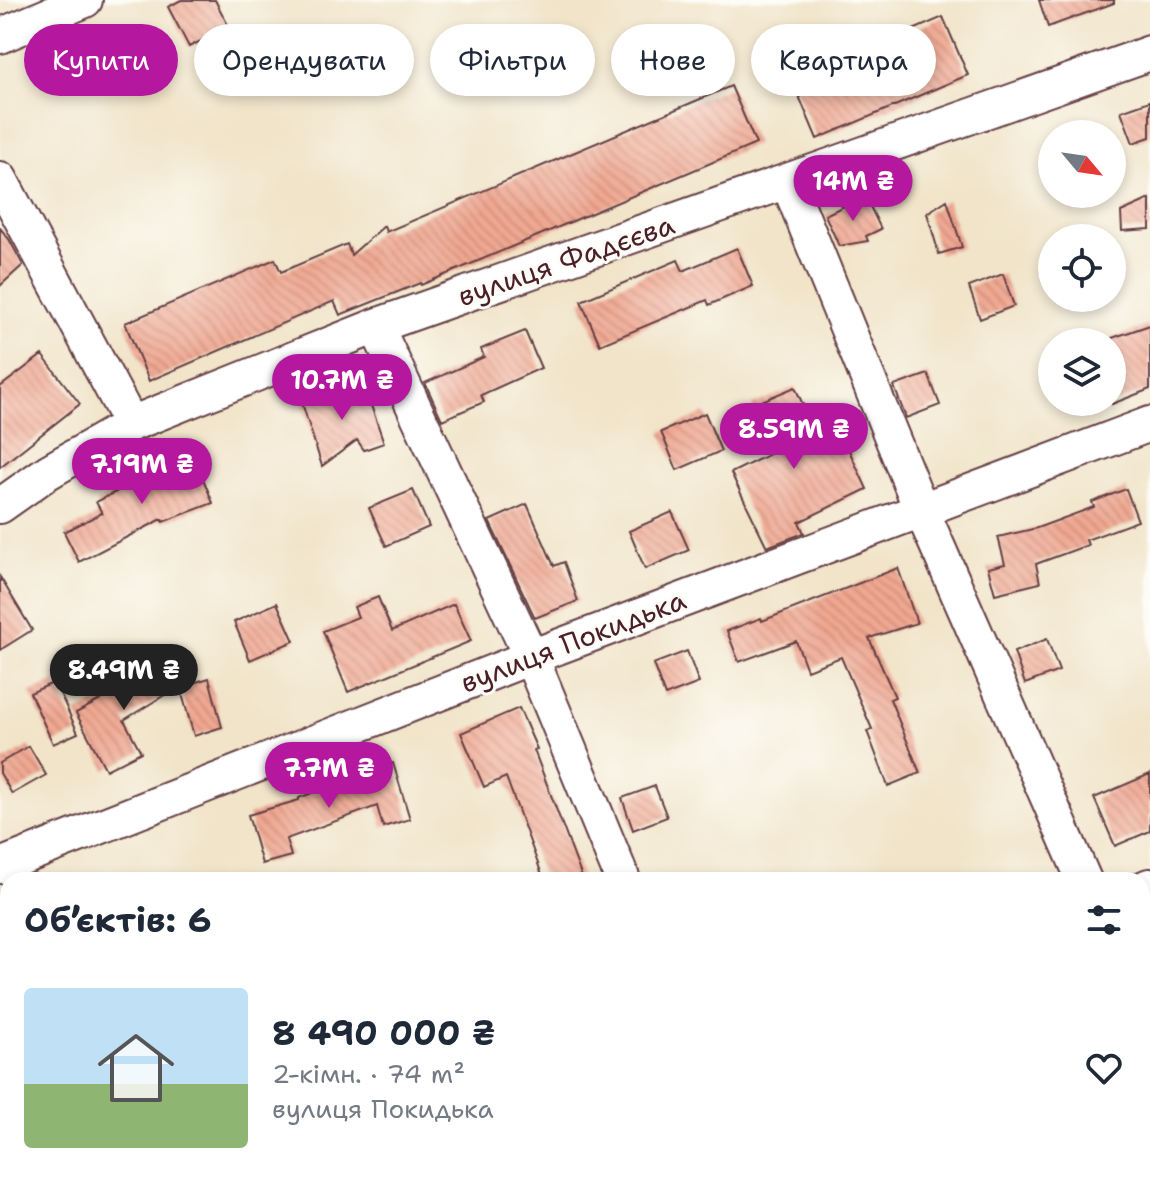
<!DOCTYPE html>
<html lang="uk">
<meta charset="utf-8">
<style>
body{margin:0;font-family:"Shantell Sans",sans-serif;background:#f2f2f3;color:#1f2937;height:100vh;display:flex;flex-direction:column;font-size:30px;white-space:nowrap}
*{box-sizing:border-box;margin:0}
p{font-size:26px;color:#747a83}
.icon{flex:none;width:44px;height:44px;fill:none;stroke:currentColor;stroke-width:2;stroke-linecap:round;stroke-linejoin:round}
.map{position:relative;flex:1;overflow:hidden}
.drawer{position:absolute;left:0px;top:872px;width:1150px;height:314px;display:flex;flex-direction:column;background:#fff;border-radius:24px 24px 0 0;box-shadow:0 4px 12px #0003}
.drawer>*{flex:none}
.banner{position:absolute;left:24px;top:24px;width:1102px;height:72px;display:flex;gap:16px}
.needle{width:52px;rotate:119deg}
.controls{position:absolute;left:1038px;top:120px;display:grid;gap:16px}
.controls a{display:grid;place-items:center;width:88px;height:88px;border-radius:50%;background:#fff;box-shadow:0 4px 12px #0003;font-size:40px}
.price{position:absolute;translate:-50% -68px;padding:0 18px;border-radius:28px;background:#b5179e;color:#fff;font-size:26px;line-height:52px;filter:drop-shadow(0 2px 4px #0008)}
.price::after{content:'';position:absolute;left:50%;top:48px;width:24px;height:18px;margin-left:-12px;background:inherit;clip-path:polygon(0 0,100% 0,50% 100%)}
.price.current{background:#222;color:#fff}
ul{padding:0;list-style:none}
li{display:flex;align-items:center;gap:24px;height:200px;padding:0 24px}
li span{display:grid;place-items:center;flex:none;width:224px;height:160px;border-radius:8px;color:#555}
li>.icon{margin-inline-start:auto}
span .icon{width:96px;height:96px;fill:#fffc;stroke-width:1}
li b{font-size:34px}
h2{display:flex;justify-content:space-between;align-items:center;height:96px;padding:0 24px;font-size:34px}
.chip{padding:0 28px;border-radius:36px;background:#fff;box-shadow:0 4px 12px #0003;font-size:28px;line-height:72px}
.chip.current{background:#b5179e;color:#fff}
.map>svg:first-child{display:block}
.building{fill:url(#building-back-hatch)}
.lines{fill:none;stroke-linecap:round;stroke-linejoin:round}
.minor-casing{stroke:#633d43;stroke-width:38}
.secondary-casing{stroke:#633d43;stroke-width:48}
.minor{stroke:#fff;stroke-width:34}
.secondary{stroke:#fff;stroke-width:44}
.labels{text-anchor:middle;stroke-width:6;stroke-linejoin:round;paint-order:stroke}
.street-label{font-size:28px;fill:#4a1f2b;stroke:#fdfcf7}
</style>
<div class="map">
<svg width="1150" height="1185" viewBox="0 0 1150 1185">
<defs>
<pattern id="building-back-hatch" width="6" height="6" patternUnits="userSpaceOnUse" patternTransform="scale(2)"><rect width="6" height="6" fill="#efa791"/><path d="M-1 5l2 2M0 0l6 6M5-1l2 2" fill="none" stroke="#ce8f7d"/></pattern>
</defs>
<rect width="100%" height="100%" fill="#fdfcf7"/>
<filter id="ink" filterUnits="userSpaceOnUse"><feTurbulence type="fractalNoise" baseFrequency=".0125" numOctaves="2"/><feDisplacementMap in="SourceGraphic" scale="16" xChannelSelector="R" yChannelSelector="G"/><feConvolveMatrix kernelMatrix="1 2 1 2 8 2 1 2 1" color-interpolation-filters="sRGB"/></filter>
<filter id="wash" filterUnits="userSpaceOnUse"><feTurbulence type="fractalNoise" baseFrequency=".006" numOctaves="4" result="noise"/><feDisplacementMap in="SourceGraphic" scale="32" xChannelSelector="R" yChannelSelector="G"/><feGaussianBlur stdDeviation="1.8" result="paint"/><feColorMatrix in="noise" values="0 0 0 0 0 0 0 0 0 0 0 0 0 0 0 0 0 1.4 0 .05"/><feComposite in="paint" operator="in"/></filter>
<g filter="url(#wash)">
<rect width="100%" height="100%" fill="#f1e4c9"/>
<g id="blocks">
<path class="building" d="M 181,0 L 215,0 L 229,27 L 189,47 L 168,7 Z
M 1039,0 L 1114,0 L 1114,3 L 1048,27 Z
M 943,17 L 968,75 L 817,139 L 793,82 Z
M 731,86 L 756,144 L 421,285 L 420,283 L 340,315 L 334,301 L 149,381 L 125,323 L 275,259 L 281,272 L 347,244 L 351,255 L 384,226 L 386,232 Z
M 1150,101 L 1150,137 L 1133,143 L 1121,111 Z
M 865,196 L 881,229 L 866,236 L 868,241 L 839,246 L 825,215 Z
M 1150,199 L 1150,229 L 1122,231 L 1121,212 Z
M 947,200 L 962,247 L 939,254 L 927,213 Z
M 0,228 L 9,239 L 23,265 L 0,286 Z
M 737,248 L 753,286 L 709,305 L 707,300 L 600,345 L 581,301 L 678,260 L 683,271 Z
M 1003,274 L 1014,306 L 980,319 L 969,287 Z
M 1150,325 L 1150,389 L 1112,404 L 1112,338 Z
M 525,331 L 541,368 L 481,395 L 484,402 L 442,420 L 425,383 L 484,357 L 481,349 Z
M 42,355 L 80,404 L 0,467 L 0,387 Z
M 928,374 L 940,405 L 906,418 L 894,386 Z
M 363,382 L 384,443 L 364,450 L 357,440 L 322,466 L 302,403 Z
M 795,387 L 821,445 L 830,440 L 835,451 L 847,446 L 867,489 L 799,522 L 804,533 L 767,547 L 731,473 L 772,453 L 752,405 Z
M 705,413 L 721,451 L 677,470 L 661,432 Z
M 192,452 L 213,503 L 163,522 L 162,519 L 79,562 L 64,532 L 102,513 L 96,502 L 145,477 L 143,472 Z
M 1126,489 L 1138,521 L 1086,540 L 1088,545 L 1036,564 L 1040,583 L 995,594 L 988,568 L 1005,564 L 998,537 L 1037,528 L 1094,507 L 1092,502 Z
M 413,490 L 429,527 L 386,546 L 369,508 Z
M 527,504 L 554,566 L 564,562 L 578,601 L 535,618 L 489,521 Z
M 672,512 L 689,550 L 645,569 L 629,531 Z
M 898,568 L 917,623 L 869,638 L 895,697 L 890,699 L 920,773 L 888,786 L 867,731 L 872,729 L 841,657 L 807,670 L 796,641 L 739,662 L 727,631 L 761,618 L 762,621 Z
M 0,577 L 32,630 L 0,650 Z
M 378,597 L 392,631 L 454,604 L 471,641 L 348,692 L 323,631 L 358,617 L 354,607 Z
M 277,603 L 294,641 L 250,660 L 234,622 Z
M 1047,639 L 1059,671 L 1025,684 L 1014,652 Z
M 687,651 L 699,683 L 665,696 L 653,664 Z
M 156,654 L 176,688 L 124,720 L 141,752 L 106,770 L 76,713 L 134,682 L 128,672 Z
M 209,678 L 222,727 L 194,736 L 180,687 Z
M 55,682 L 78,733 L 53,744 L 30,693 Z
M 519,708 L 537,749 L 534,750 L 583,880 L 544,880 L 506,777 L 484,787 L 461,733 Z
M 29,746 L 46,775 L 12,794 L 0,773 L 0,763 Z
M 393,763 L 410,819 L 383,827 L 377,806 L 286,839 L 291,856 L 262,864 L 248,815 L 299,800 L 299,798 L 344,781 L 343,778 Z
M 1150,774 L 1150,831 L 1115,846 L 1094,798 Z
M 655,786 L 667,817 L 633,830 L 622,798 Z"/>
</g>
</g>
<g filter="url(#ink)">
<use href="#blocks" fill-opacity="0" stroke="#633d43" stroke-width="2"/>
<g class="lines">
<g class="minor-casing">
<path id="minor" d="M 0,36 L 85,0
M 0,179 L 131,424
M 788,182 L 921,509 L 1084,880
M 376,326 L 531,657 L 623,880
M 0,506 L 48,472 L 131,424 L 376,326 L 1150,53
M 0,866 L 531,657 L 1150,424
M 1142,1007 L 1150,1025
M 750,1178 L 753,1185"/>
</g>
<g class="secondary-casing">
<path id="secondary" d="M 1142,895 L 1150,891
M 408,1185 L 426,1178"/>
</g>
<use href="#minor" class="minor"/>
<use href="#secondary" class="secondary"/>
</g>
</g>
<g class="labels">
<g class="street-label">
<text transform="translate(566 260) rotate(-19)" y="10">вулиця Фадєєва</text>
<text transform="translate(573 641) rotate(-21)" y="10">вулиця Покидька</text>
</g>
</g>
</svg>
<div class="controls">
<a><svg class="needle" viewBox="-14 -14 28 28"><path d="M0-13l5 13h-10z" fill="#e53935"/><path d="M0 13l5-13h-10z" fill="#747a83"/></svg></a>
<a><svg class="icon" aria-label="locate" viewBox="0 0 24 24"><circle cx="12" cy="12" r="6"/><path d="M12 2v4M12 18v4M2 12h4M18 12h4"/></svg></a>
<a><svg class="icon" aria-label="layers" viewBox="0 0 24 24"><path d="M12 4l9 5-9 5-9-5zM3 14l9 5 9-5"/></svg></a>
</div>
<b class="price" style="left:853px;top:223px">14M ₴</b>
<b class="price" style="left:342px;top:422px">10.7M ₴</b>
<b class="price" style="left:794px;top:471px">8.59M ₴</b>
<b class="price" style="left:142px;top:506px">7.19M ₴</b>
<b class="price current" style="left:124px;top:712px">8.49M ₴</b>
<b class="price" style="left:329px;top:810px">7.7M ₴</b>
<div class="banner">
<a class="chip current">Купити</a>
<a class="chip">Орендувати</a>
<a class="chip">Фільтри</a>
<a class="chip">Нове</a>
<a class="chip">Квартира</a>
</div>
<section class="drawer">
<h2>Об’єктів: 6<svg class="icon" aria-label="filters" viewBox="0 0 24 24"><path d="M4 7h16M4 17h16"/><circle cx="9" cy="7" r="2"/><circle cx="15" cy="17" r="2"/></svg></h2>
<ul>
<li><span style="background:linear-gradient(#bfe0f5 60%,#8fb573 0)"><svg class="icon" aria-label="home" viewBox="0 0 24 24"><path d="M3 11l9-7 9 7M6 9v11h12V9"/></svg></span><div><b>8 490 000 ₴</b><p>2-кімн. · 74 m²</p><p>вулиця Покидька</p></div><svg class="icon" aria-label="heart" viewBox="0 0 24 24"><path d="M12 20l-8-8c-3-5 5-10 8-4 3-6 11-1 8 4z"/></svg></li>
</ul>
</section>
</div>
